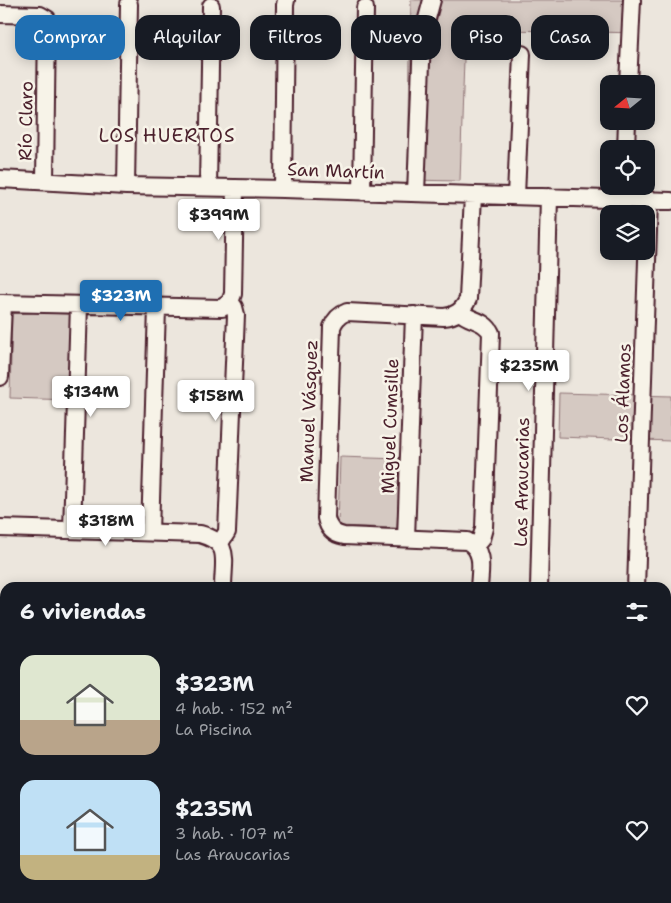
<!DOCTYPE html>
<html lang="es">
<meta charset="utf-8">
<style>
body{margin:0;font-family:"Shantell Sans",sans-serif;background:#242831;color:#f1f3f6;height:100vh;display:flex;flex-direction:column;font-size:19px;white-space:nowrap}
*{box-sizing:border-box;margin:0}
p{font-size:16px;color:#9ea1a6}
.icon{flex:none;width:28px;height:28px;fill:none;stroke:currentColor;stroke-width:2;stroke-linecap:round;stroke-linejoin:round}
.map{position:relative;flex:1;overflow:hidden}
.panel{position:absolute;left:0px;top:582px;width:671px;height:321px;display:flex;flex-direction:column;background:#171b24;border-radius:15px 15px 0 0;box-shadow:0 2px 12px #0003}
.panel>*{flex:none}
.banner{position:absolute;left:15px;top:15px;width:641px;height:45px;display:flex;gap:10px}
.needle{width:32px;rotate:252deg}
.buttons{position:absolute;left:600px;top:75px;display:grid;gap:10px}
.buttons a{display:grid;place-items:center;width:55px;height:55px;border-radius:10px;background:#171b24;box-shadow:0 2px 12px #0003;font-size:25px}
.price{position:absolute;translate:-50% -42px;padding:0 11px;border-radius:5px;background:#fff;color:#222;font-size:16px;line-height:32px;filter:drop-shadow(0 1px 2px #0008)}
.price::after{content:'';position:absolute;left:50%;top:30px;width:15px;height:11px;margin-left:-8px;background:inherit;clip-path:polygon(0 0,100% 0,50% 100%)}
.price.current{background:#1f6fb2;color:#fff}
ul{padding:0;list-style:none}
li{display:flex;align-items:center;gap:15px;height:125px;padding:0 20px}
li span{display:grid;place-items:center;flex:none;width:140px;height:100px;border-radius:15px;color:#555}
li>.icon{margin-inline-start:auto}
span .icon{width:60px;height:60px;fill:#fffc;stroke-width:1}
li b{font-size:21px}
h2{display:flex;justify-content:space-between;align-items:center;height:60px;padding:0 20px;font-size:21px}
.chip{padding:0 18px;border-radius:15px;background:#171b24;box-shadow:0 2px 12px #0003;font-size:18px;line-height:45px}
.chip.current{background:#1f6fb2;color:#fff}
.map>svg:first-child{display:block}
.green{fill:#d5c9c2;stroke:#907476}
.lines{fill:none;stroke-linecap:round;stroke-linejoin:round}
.minor-casing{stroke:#4a1f2b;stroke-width:20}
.minor{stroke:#f7f3e8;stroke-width:16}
.labels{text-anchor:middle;stroke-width:5;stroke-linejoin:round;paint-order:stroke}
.street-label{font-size:18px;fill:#4a1f2b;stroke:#f7f3e8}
.neighbourhood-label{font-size:19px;letter-spacing:1px;fill:#4a1f2b;stroke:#f7f3e8}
</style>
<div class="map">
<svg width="671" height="903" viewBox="0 0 671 903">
<rect width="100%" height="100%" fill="#ece6dd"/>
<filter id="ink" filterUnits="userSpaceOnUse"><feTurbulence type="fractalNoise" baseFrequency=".02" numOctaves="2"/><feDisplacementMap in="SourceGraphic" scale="10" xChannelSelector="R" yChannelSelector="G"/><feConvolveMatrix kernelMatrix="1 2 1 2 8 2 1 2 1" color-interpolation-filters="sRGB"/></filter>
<g filter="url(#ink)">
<path class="green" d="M 411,0 L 637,0 L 638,33 L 465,29 L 460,181 L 408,180 Z
M 12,312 L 72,314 L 71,400 L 10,398 Z
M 559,393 L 671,396 L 671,441 L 558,437 Z
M 340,457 L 400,459 L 397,528 L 338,526 Z
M 329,899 L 388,899 L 388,903 L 329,903 Z"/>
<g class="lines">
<g class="minor-casing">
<path id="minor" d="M 0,14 L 40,15 L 47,19 L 45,181
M 628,84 L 632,0
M 626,149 L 627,121
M 0,179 L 126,186 L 283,189 L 671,201
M 126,186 L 129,4
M 208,187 L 211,6
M 283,189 L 285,5 L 286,0
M 362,192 L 365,8
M 416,193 L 422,37 L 432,0
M 473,195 L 468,299 C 463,310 456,316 444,317 L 347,312 C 339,315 335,319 332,327 L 326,518 C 328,528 333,534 344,536 L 467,541 C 485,550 480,570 479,588
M 516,196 L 522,54
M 0,303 L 222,308 L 230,302 L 233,294 L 235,188
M 460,312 C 470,321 485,320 491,333 L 484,528 L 481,539 L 475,546
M 0,377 L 3,303
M 0,528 L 200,534 C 232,543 223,559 223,588
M 72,530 L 79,305
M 150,532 L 157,308
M 406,538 L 414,315
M 220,543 L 227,532 L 236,315 L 234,307 L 230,302
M 539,588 L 549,197
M 636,588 L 649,201
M 0,627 L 5,627
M 666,648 L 671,648
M 0,730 L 5,730
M 666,749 L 671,749
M 666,834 L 671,834
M 60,903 L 60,899
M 138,903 L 138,899
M 213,903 L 213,899
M 312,903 L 313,899
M 393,903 L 393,899
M 471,903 L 471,899
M 546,903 L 546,899
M 624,903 L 624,899"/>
</g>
<use href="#minor" class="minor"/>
</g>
</g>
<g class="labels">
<g class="street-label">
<text transform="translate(26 121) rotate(-89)" y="6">Río Claro</text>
<text transform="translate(336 171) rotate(2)" y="6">San Martín</text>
<text transform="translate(623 393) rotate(-88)" y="6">Los Álamos</text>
<text transform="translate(309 411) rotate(-88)" y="6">Manuel Vásquez</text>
<text transform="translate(390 426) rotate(-88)" y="6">Miguel Cumsille</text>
<text transform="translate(522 482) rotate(-89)" y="6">Las Araucarias</text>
</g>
<g class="neighbourhood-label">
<text x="167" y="142">LOS HUERTOS</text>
</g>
</g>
</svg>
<div class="buttons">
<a><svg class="needle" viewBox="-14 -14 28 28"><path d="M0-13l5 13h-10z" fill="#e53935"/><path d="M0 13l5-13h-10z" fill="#9ea1a6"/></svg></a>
<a><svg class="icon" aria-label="locate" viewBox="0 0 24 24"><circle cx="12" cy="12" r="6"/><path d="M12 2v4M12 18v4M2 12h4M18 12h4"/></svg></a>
<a><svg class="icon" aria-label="layers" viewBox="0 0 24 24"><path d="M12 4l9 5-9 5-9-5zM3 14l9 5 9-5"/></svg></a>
</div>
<b class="price" style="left:219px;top:241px">$399M</b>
<b class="price current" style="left:121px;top:322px">$323M</b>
<b class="price" style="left:529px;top:392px">$235M</b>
<b class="price" style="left:91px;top:418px">$134M</b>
<b class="price" style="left:216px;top:422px">$158M</b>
<b class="price" style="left:106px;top:547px">$318M</b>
<div class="banner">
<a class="chip current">Comprar</a>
<a class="chip">Alquilar</a>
<a class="chip">Filtros</a>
<a class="chip">Nuevo</a>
<a class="chip">Piso</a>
<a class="chip">Casa</a>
</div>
<section class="panel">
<h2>6 viviendas<svg class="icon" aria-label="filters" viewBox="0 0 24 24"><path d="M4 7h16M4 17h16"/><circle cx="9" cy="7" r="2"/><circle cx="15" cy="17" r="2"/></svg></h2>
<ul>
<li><span style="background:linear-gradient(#dfe7d0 65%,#b9a48a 0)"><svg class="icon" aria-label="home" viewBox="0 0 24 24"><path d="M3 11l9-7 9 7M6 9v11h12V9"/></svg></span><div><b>$323M</b><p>4 hab. · 152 m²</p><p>La Piscina</p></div><svg class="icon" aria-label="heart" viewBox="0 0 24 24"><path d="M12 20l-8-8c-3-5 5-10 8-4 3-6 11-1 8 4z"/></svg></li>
<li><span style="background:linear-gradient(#bfe0f5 75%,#c2b280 0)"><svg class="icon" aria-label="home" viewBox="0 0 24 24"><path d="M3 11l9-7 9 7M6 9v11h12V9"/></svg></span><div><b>$235M</b><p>3 hab. · 107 m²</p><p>Las Araucarias</p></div><svg class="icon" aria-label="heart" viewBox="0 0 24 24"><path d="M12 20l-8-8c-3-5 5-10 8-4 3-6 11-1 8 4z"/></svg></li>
</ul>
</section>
</div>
